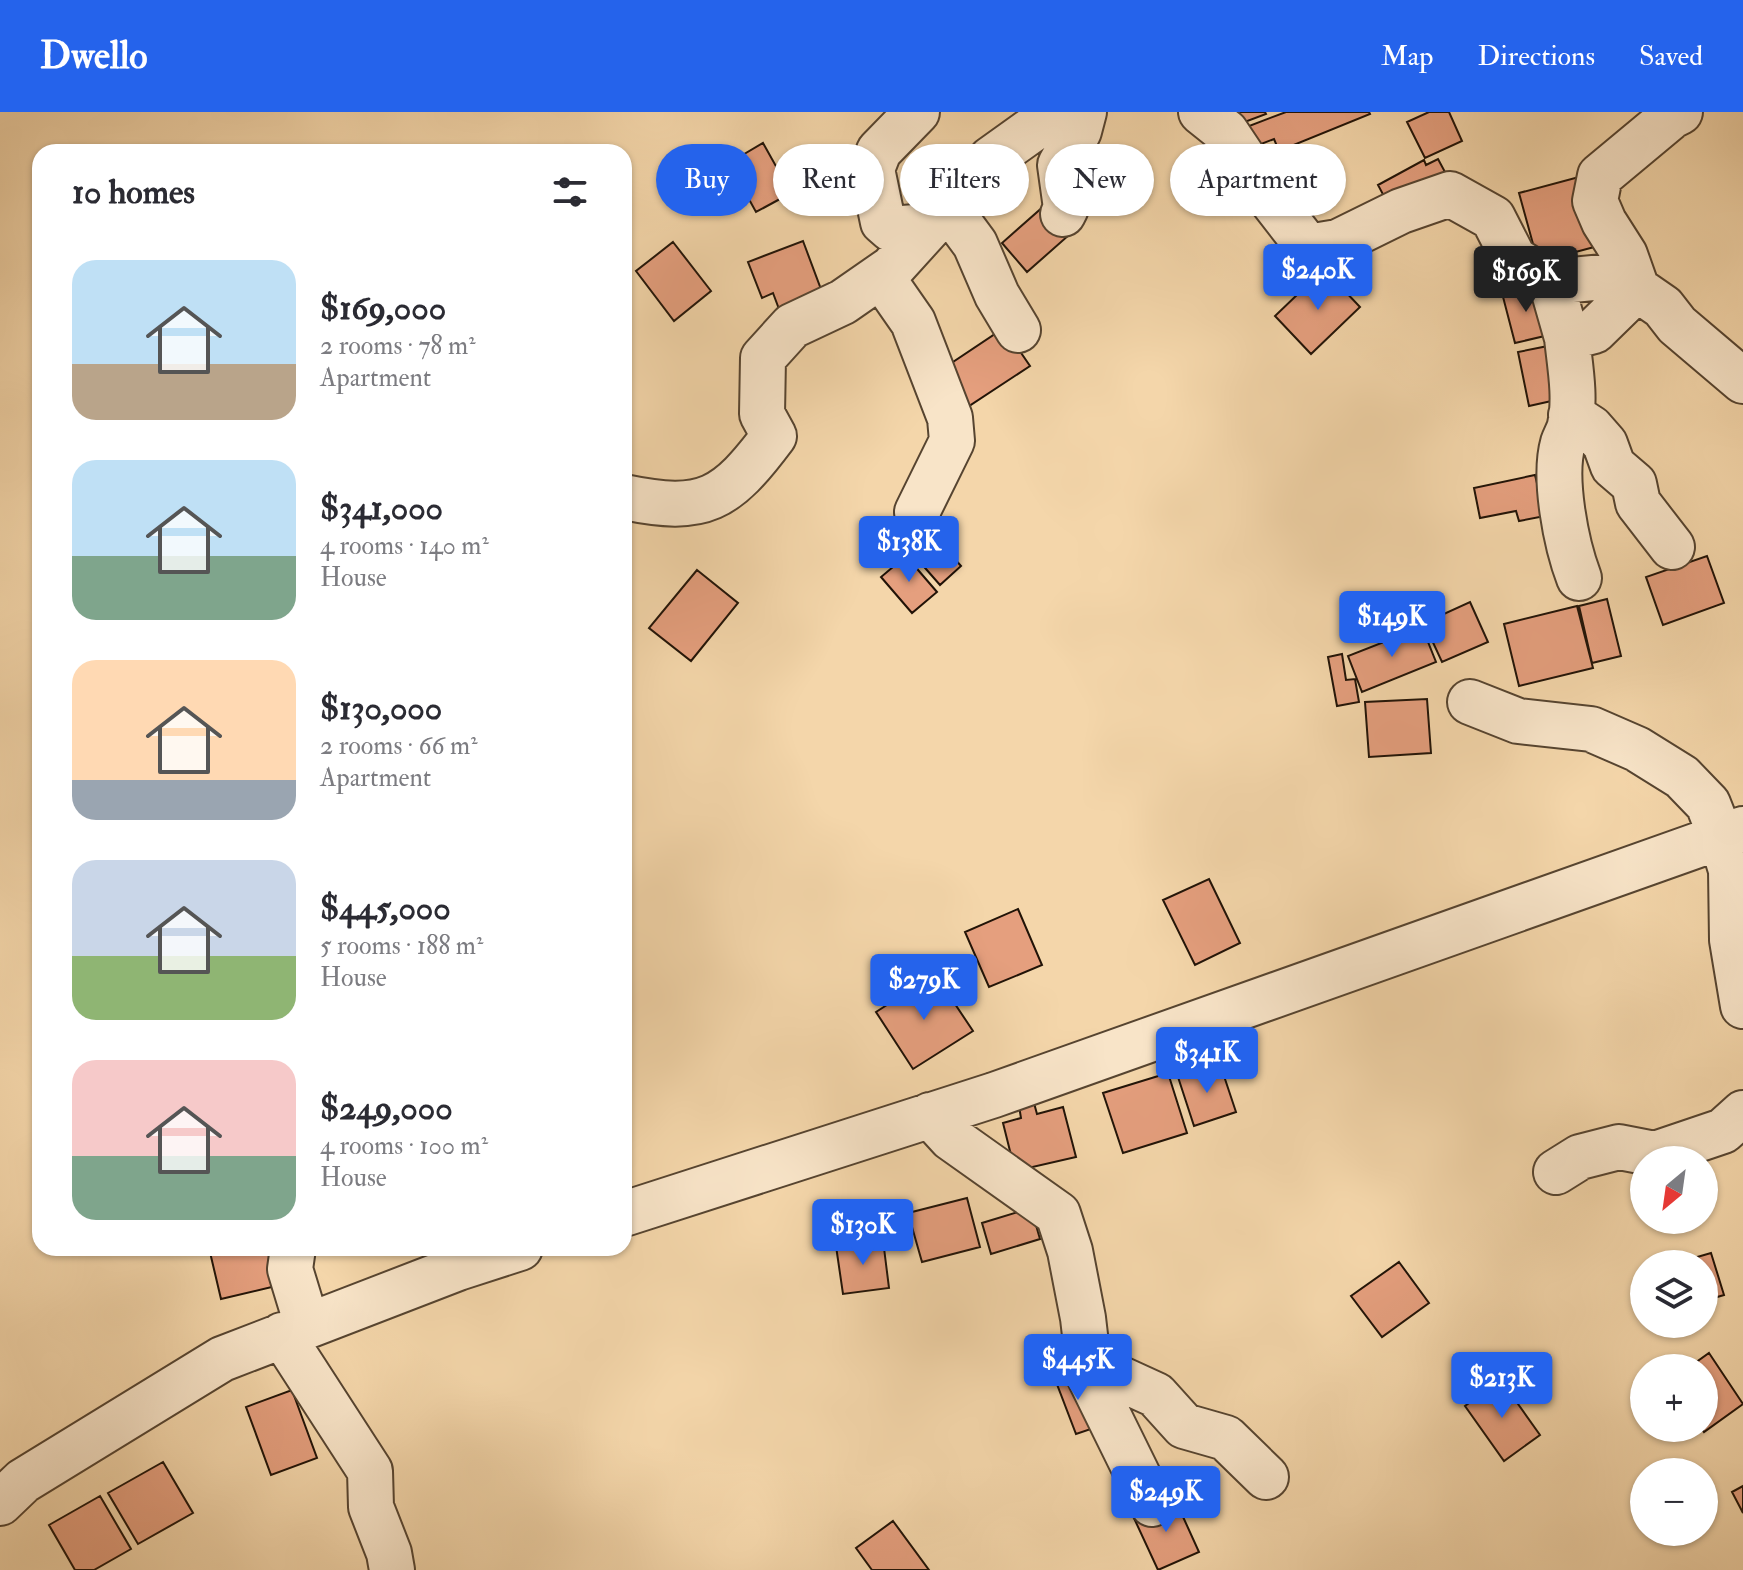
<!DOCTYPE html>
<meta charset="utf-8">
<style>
body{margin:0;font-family:"IM FELL Double Pica",serif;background:#f7f7f7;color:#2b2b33;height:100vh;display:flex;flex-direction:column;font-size:30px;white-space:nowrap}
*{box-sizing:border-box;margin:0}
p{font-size:26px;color:#7c7c81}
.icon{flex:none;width:44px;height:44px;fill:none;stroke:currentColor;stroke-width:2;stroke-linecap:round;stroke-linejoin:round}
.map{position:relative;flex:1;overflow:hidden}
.side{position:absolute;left:32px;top:32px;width:600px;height:1112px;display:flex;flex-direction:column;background:#fff;border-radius:24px;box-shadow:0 2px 6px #0004}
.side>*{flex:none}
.banner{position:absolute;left:656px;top:32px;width:760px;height:72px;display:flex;gap:16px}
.needle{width:52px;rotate:209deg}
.tools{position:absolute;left:1630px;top:1034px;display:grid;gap:16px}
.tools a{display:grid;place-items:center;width:88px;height:88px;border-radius:50%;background:#fff;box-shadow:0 2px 6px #0004;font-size:40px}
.price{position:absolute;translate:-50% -68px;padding:0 18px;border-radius:8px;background:#2563eb;color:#fff;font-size:26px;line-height:52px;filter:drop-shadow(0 2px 4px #0008)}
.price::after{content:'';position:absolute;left:50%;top:48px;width:24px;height:18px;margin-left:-12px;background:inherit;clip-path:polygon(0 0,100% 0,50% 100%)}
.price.on{background:#222;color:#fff}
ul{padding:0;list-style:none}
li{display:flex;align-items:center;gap:24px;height:200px;padding:0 40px}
li span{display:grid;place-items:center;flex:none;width:224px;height:160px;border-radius:24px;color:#555}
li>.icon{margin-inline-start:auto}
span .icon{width:96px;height:96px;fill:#fffc;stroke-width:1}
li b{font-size:34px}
h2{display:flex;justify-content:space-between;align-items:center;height:96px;padding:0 40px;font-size:34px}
.tag{padding:0 28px;border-radius:36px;background:#fff;box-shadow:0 2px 6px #0004;font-size:28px;line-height:72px}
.tag.on{background:#2563eb;color:#fff}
header{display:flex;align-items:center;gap:48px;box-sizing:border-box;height:112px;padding:0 40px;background:#2563eb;color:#fff}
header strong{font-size:38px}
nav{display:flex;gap:44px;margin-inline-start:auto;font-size:28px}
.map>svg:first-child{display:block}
.building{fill:#e59f7e;stroke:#211307;stroke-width:2}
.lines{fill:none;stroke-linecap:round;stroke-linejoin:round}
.minor-casing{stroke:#564430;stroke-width:48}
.minor{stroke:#f8e4c8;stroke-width:44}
</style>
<header>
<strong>Dwello</strong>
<nav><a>Map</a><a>Directions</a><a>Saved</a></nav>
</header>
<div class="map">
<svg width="1743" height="1458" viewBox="0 0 1743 1458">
<rect width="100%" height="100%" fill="#f4d6aa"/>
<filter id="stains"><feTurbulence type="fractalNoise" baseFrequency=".0025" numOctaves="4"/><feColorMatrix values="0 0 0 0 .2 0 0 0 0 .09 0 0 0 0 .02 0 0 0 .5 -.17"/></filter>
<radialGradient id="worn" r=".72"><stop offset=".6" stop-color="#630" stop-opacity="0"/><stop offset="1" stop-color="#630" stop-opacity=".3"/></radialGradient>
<path class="building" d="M 1237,0 L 1265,0 L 1266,2 L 1242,11 Z
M 1286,0 L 1369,0 L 1370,2 L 1279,39 L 1274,27 L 1256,34 L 1249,14 Z
M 1429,0 L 1449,0 L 1462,29 L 1425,46 L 1407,10 Z
M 763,31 L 791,81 L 756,100 L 729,51 Z
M 1438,47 L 1445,60 L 1387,90 L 1378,73 L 1424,48 L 1426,53 Z
M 1579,65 L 1598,134 L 1538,150 L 1519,81 Z
M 1044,94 L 1069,123 L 1027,160 L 1002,131 Z
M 803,129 L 822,180 L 779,197 L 773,181 L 762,186 L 748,150 Z
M 673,130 L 711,179 L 674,209 L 636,159 Z
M 1324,157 L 1360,195 L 1311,242 L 1275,204 Z
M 1536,172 L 1549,223 L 1515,231 L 1502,181 Z
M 1004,216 L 1030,254 L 966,296 L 941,258 Z
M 1553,233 L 1565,286 L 1529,294 L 1518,240 Z
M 1535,363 L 1545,404 L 1519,409 L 1516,399 L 1480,406 L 1474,376 Z
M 934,423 L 961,454 L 940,473 L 912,441 Z
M 906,444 L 937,480 L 912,501 L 881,465 Z
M 1707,444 L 1724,491 L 1663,513 L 1646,465 Z
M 697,458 L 738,491 L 691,549 L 649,516 Z
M 1607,487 L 1621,544 L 1592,551 L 1579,494 Z
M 1470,490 L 1488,530 L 1442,550 L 1424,511 Z
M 1577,494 L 1593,556 L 1519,574 L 1504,512 Z
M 1422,515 L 1436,550 L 1362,580 L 1348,544 Z
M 1342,542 L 1346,568 L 1355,567 L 1359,590 L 1337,594 L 1328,545 Z
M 1427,587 L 1431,641 L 1369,645 L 1365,590 Z
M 1209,767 L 1240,831 L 1195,853 L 1163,788 Z
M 1018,797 L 1042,853 L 989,875 L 965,820 Z
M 935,862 L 973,919 L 913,957 L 876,900 Z
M 1220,952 L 1236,1000 L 1194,1014 L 1178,965 Z
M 1168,961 L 1187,1021 L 1123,1041 L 1103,981 Z
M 1034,991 L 1037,1002 L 1063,995 L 1076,1045 L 1015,1059 L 1003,1011 L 1021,1006 L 1019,994 Z
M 967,1086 L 980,1135 L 922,1150 L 908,1101 Z
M 1031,1096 L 1040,1127 L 991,1142 L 982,1111 Z
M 883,1128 L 889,1176 L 843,1182 L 836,1134 Z
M 209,1136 L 267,1136 L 276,1174 L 221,1187 Z
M 1711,1141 L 1724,1183 L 1704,1189 L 1704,1152 L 1673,1152 Z
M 1399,1150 L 1429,1191 L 1382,1225 L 1351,1184 Z
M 1709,1241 L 1743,1292 L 1704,1320 L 1701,1316 L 1704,1316 L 1704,1256 L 1688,1256 Z
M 1079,1258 L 1100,1314 L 1076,1322 L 1055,1267 Z
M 1501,1268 L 1540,1323 L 1504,1349 L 1465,1294 Z
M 292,1278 L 317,1346 L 271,1363 L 246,1295 Z
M 163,1350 L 193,1401 L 138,1432 L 108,1381 Z
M 1743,1374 L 1743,1401 L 1732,1380 Z
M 100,1384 L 131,1437 L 94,1458 L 75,1458 L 49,1413 Z
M 1174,1385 L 1199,1440 L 1158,1458 L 1133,1404 Z
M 893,1409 L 929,1458 L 872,1458 L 856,1436 Z"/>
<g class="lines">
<g class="minor-casing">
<path id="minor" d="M 917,0 L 879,39 L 872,57 L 883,110 L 891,117 L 928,114
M 1201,0 L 1226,20 L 1270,86 L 1308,135 L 1338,130 L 1401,99 L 1450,82 L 1493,106 L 1514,147 L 1551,170 L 1567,226
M 947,94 L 975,132 L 997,183 L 1018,218
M 1063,102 L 1066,96 L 1060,53 L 1079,19 L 1084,0
M 881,164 L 913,210 L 950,306 L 952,329 L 917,400 L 921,423
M 1551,170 L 1624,163 L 1637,177
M 1637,177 L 1625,143 L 1604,110 L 1595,89 L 1600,64 L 1672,4 L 1680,0
M 1571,303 L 1591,316 L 1605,332 L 1613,354 L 1634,372 L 1638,391 L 1672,435
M 624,385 C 705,402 726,388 774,324 L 762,302 L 763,246 L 792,214 L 843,190 L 892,156 L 991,47 L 1037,14 L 1064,0
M 1579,466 C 1566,432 1553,366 1563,331 C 1565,325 1569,319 1570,313 C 1576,286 1570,254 1567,226 L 1594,219 L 1637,177 L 1663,195 L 1677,213 L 1743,269
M 1470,590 L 1518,609 L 1591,617 L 1637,637 L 1682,665 L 1708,692 L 1721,725 L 1731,758 L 1732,828 L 1743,894
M 930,1003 L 951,1026 L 1058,1102 L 1070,1139 L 1083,1206 L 1090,1266 L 1152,1392
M 1556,1060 L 1580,1045 L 1619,1035 L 1655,1042 L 1723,1019 L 1743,1001
M 624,1102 L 994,983 L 1743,717
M 293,1136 L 290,1157 L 307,1213
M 282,1223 L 370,1359 L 371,1395 L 389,1441 L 392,1458
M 1090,1266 L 1121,1267 L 1156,1283 L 1184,1314 L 1226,1326 L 1266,1365
M 0,1391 L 23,1369 L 222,1247 L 458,1156 L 520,1136"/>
</g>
<use href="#minor" class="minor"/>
</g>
<rect width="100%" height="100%" filter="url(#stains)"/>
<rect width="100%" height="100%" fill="url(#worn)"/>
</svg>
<div class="tools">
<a><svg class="needle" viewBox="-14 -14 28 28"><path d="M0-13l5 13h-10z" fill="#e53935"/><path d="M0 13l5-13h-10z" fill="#7c7c81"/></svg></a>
<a><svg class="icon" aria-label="layers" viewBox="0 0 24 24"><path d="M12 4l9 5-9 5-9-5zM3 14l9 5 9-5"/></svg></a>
<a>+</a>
<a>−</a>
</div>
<b class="price" style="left:1318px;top:200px">$240K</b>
<b class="price on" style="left:1526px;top:202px">$169K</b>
<b class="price" style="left:909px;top:472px">$138K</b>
<b class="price" style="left:1392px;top:547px">$149K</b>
<b class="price" style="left:924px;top:910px">$279K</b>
<b class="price" style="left:1207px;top:983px">$341K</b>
<b class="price" style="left:863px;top:1155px">$130K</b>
<b class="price" style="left:1078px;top:1290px">$445K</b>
<b class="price" style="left:1502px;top:1308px">$213K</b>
<b class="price" style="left:1166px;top:1422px">$249K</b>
<div class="banner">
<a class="tag on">Buy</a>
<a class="tag">Rent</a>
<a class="tag">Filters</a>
<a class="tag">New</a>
<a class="tag">Apartment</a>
</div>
<section class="side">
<h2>10 homes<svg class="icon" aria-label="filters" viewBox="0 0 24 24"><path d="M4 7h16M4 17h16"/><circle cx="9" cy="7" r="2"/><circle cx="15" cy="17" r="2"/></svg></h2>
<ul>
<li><span style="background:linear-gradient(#bfe0f5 65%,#b9a48a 0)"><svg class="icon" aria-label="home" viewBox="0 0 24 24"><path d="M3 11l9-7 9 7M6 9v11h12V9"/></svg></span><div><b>$169,000</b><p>2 rooms · 78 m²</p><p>Apartment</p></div></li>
<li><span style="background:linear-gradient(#bfe0f5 60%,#7fa58c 0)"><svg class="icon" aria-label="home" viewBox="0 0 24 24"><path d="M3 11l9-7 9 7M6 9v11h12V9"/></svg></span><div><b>$341,000</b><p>4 rooms · 140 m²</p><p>House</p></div></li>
<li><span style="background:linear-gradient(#ffd9b3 75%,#9aa5b1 0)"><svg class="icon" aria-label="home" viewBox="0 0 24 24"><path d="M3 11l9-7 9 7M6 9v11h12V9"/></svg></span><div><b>$130,000</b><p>2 rooms · 66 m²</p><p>Apartment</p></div></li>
<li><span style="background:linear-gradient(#c9d6e8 60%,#8fb573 0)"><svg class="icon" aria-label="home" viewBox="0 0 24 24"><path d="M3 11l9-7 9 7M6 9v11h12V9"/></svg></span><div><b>$445,000</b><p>5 rooms · 188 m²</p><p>House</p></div></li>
<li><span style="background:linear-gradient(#f6c9c9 60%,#7fa58c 0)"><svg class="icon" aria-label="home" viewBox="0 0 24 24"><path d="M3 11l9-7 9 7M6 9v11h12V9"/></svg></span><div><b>$249,000</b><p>4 rooms · 100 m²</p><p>House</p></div></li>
</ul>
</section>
</div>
